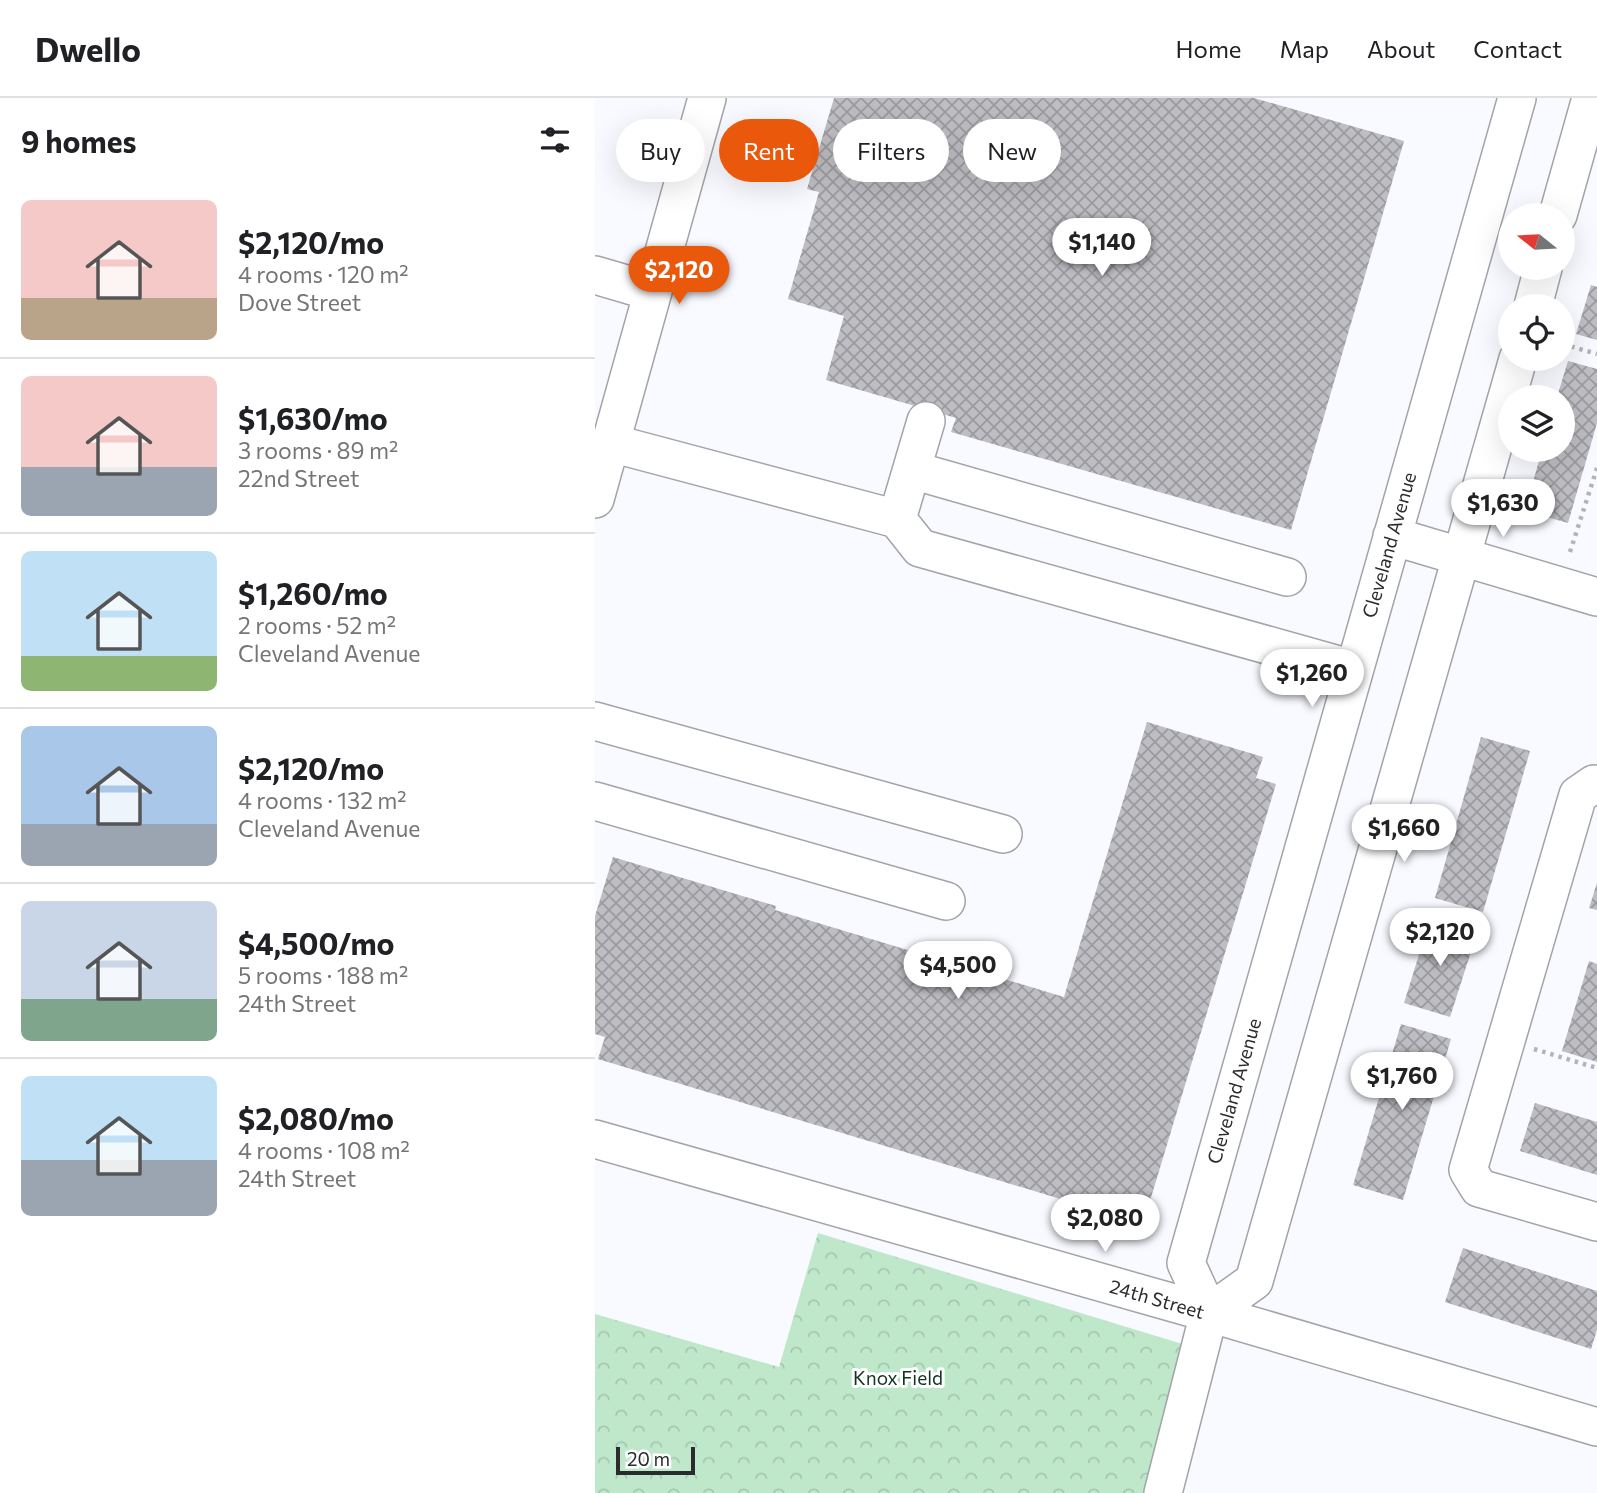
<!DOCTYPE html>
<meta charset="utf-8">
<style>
body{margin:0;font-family:Commissioner,sans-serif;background:#f2f2f2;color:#202124;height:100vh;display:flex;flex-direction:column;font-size:26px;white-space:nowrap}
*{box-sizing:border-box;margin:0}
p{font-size:23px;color:#757577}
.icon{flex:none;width:38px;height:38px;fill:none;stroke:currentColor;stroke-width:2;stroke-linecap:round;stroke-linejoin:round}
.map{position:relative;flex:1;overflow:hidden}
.details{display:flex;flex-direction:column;background:#fff;width:595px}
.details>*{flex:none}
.banner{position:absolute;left:21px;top:21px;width:665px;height:63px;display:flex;gap:14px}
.needle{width:46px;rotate:288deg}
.tools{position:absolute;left:903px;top:105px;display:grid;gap:14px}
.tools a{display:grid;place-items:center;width:77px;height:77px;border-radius:50%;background:#fff;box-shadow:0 7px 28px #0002;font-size:35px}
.scale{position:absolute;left:21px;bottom:18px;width:79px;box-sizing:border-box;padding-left:7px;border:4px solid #2a2b2d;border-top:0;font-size:19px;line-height:24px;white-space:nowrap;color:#2a2b2d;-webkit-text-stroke:5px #fff;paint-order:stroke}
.price{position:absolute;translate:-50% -60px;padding:0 16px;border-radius:24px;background:#fff;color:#222;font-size:23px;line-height:46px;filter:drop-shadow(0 2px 4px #0008)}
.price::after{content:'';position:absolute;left:50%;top:42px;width:21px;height:16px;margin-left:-10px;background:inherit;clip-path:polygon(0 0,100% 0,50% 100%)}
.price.selected{background:#ea580c;color:#fff}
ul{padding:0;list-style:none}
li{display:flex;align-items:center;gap:21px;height:175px;padding:0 21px}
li+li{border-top:2px solid #e0e0e0}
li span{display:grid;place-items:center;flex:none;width:196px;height:140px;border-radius:10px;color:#555}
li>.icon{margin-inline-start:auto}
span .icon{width:84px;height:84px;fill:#fffc;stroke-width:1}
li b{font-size:30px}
h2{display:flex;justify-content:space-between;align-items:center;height:84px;padding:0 21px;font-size:30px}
.tag{padding:0 24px;border-radius:32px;background:#fff;box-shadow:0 7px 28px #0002;font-size:24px;line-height:63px}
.tag.selected{background:#ea580c;color:#fff}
header{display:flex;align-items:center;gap:42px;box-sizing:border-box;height:98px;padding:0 35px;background:#fff;border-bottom:2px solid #e0e0e0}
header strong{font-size:33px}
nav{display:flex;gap:38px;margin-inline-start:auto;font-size:24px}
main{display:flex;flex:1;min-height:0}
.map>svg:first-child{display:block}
.park{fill:url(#park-crowns)}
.building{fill:url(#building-cross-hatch)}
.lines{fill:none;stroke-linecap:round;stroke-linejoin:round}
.minor-casing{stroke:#a2a4a8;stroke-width:40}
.path{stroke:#b3b4b8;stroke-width:4.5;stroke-dasharray:3.5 5;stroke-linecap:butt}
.minor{stroke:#fff;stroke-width:37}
.labels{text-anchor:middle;stroke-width:6;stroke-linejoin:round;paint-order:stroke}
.street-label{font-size:19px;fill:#2a2b2d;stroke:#fff}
.park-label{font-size:19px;fill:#0f331e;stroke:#fff}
</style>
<header>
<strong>Dwello</strong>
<nav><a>Home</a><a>Map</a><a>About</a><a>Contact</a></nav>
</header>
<main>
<section class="details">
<h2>9 homes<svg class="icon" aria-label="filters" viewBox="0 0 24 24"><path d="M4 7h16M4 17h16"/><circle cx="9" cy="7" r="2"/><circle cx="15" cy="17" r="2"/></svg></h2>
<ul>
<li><span style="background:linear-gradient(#f6c9c9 70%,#b9a48a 0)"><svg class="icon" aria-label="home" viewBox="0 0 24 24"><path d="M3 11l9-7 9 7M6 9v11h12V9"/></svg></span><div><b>$2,120/mo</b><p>4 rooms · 120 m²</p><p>Dove Street</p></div></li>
<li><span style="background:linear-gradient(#f6c9c9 65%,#9aa5b1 0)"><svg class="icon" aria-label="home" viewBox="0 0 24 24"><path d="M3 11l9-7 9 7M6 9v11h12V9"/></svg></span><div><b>$1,630/mo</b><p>3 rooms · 89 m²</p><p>22nd Street</p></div></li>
<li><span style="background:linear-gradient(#bfe0f5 75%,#8fb573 0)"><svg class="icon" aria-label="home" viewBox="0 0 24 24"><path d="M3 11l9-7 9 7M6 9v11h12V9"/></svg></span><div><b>$1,260/mo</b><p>2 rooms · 52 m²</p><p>Cleveland Avenue</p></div></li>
<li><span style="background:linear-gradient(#a9c7e8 70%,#9aa5b1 0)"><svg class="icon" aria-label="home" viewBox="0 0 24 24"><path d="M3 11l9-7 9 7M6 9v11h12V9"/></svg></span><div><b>$2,120/mo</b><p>4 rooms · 132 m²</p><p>Cleveland Avenue</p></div></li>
<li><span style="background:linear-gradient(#c9d6e8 70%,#7fa58c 0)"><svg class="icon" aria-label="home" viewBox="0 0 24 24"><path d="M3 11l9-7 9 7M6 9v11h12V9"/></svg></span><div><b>$4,500/mo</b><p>5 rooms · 188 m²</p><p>24th Street</p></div></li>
<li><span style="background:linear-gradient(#bfe0f5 60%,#9aa5b1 0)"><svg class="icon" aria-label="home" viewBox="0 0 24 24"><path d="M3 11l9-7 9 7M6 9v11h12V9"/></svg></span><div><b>$2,080/mo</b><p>4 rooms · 108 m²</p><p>24th Street</p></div></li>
</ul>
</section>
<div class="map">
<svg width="1002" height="1395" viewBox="0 0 1002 1395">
<defs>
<pattern id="park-crowns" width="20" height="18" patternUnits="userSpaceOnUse" patternTransform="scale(1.75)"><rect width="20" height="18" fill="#bfe8cb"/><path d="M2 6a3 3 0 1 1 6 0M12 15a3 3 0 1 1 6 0" fill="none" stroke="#a4c7af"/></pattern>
<pattern id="building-cross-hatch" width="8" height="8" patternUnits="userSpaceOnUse" patternTransform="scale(1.75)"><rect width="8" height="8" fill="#bebdc2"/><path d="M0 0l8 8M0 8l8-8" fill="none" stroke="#9b9a9e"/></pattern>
</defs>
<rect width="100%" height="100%" fill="#f8faff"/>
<path class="park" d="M 223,1135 L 594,1248 L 553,1395 L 0,1395 L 0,1216 L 184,1269 Z"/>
<path class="building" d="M 239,0 L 659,0 L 809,43 L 696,432 L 356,334 L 361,320 L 231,282 L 249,218 L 193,201 L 224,94 L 212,91 Z
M 996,187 L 1002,189 L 1002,242 L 981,236 Z
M 973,263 L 1002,271 L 1002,325 L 973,425 L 930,413 L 947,352 L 968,352 L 968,299 L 962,299 Z
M 552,624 L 668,659 L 661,680 L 681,686 L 548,1126 L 3,961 L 10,939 L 0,936 L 0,818 L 18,759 L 181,808 L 180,812 L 469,899 Z
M 886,639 L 935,653 L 888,814 L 840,800 Z
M 1002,785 L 1002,812 L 994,810 Z
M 835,821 L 882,835 L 855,919 L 809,905 Z
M 994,863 L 1002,866 L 1002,964 L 967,953 Z
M 806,926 L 856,941 L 808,1102 L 758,1087 Z
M 940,1005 L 1002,1024 L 1002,1077 L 925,1053 Z
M 868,1150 L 1002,1193 L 1002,1232 L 996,1251 L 850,1204 Z"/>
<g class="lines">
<g class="minor-casing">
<path id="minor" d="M 963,117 L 996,0
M 0,177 L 58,194
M 938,208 L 948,170
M 16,345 L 302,421 L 331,323
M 317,372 L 692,479
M 0,401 L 112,0
M 302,421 L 325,450 L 758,571
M 797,438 L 1002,499
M 0,623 L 408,736
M 1002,687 L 999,686 L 983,697 L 873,1072 L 884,1090 L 1002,1124
M 0,703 L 351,803
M 0,1041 L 614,1215 L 1002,1329
M 614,1215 L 659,1183 L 923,261
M 568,1395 L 614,1215 L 591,1165 L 922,0"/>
</g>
<path class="path" d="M 968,246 L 1002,256
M 975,454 L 1002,370
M 939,951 L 1002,970"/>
<use href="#minor" class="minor"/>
</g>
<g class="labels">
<g class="street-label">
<text transform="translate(794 447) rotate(-74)" y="7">Cleveland Avenue</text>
<text transform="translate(639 993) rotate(-74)" y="7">Cleveland Avenue</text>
<text transform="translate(562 1201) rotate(16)" y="7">24th Street</text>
</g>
<g class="park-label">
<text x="303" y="1287">Knox Field</text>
</g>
</g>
</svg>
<div class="tools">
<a><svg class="needle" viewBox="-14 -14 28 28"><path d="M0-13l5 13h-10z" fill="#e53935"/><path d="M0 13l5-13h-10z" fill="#757577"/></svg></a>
<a><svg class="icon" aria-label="locate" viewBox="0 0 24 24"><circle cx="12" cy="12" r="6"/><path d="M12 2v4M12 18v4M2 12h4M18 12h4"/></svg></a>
<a><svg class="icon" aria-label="layers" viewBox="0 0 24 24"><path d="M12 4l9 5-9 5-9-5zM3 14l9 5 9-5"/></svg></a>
</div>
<div class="scale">20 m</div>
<b class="price" style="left:507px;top:180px">$1,140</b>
<b class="price selected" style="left:84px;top:208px">$2,120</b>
<b class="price" style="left:908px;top:441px">$1,630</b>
<b class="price" style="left:717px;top:611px">$1,260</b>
<b class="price" style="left:809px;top:766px">$1,660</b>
<b class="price" style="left:845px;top:870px">$2,120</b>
<b class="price" style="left:363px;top:903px">$4,500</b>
<b class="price" style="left:807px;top:1014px">$1,760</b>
<b class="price" style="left:510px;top:1156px">$2,080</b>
<div class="banner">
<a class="tag">Buy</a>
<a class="tag selected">Rent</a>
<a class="tag">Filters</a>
<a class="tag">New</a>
</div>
</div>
</main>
